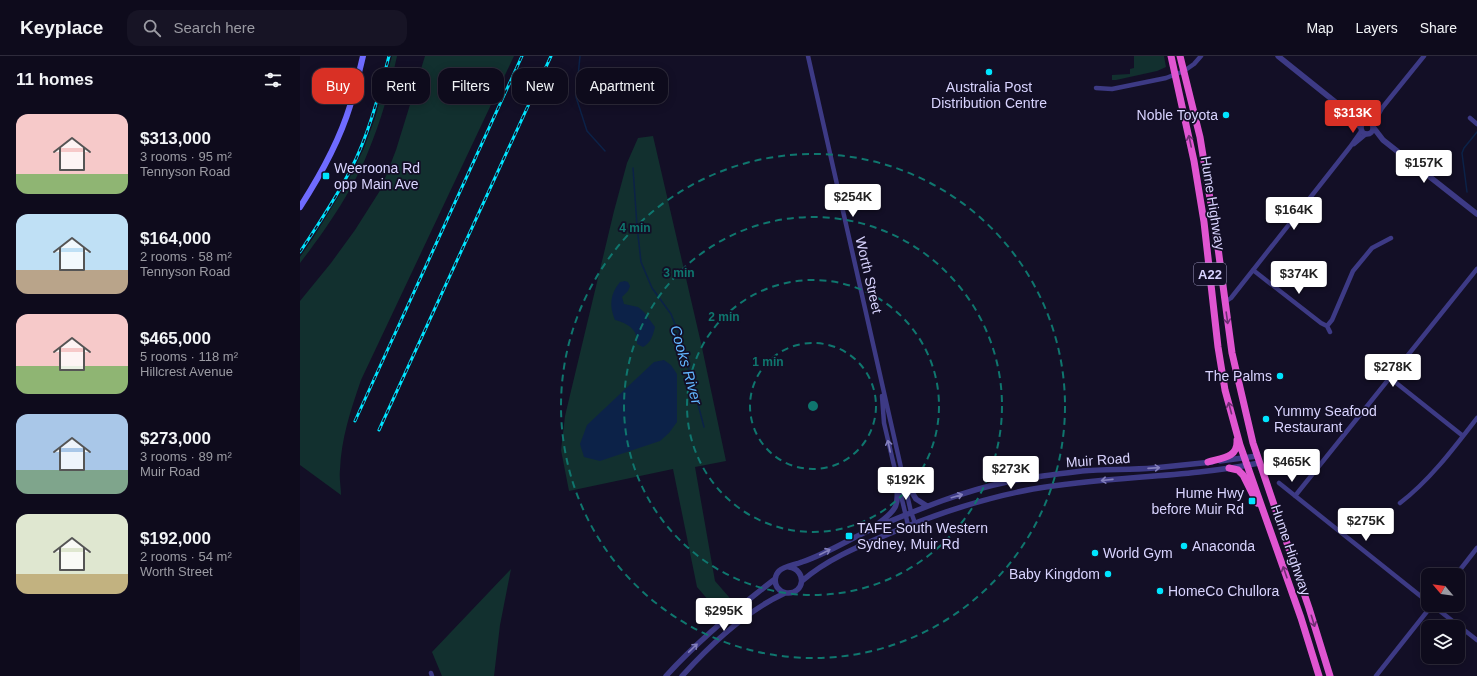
<!DOCTYPE html>
<meta charset="utf-8">
<style>
body{margin:0;font-family:Arial,sans-serif;background:#171425;color:#f1f3f6;height:100vh;display:flex;flex-direction:column;font-size:15px;white-space:nowrap}
*{box-sizing:border-box;margin:0}
p{font-size:13px;color:#9b9ba3}
.icon{flex:none;width:22px;height:22px;fill:none;stroke:currentColor;stroke-width:2;stroke-linecap:round;stroke-linejoin:round}
.map{position:relative;flex:1;overflow:hidden}
.side{display:flex;flex-direction:column;background:#0e0b1c;width:300px}
.side>*{flex:none}
.top-card{position:absolute;left:12px;top:12px;width:380px;height:36px;display:flex;gap:8px}
.needle{width:26px;rotate:299deg}
.fabs{position:absolute;left:1121px;top:512px;display:grid;gap:8px}
.fabs a{display:grid;place-items:center;width:44px;height:44px;border-radius:8px;background:#0e0b1c;box-shadow:0 2px 10px #0003,0 0 0 1px #2e2b3b;font-size:20px}
.price{position:absolute;translate:-50% -34px;padding:0 9px;border-radius:4px;background:#fff;color:#222;font-size:13px;line-height:26px;filter:drop-shadow(0 1px 2px #0008)}
.price::after{content:'';position:absolute;left:50%;top:24px;width:12px;height:9px;margin-left:-6px;background:inherit;clip-path:polygon(0 0,100% 0,50% 100%)}
.price.on{background:#d93025;color:#fff}
ul{padding:0;list-style:none}
li{display:flex;align-items:center;gap:12px;height:100px;padding:0 16px}
li span{display:grid;place-items:center;flex:none;width:112px;height:80px;border-radius:12px;color:#555}
li>.icon{margin-inline-start:auto}
span .icon{width:48px;height:48px;fill:#fffc;stroke-width:1}
li b{font-size:17px}
h2{display:flex;justify-content:space-between;align-items:center;height:48px;padding:0 16px;font-size:17px}
.chip{padding:0 14px;border-radius:12px;background:#0e0b1c;box-shadow:0 2px 10px #0003,0 0 0 1px #2e2b3b;font-size:14px;line-height:36px}
.chip.on{background:#d93025;color:#fff}
header{display:flex;align-items:center;gap:24px;box-sizing:border-box;height:56px;padding:0 20px;background:#0e0b1c;border-bottom:1px solid #2e2b3b}
header strong{font-size:19px}
nav{display:flex;gap:22px;margin-inline-start:auto;font-size:14px}
.search{width:280px;height:36px;background:#171425;display:flex;align-items:center;gap:10px;box-sizing:border-box;padding:0 14px;border-radius:12px;color:#9b9ba3;font-size:15px}
main{display:flex;flex:1;min-height:0}
.map>svg:first-child{display:block}
.green{fill:#12302f}
.water{fill:#0c2248}
.lines{fill:none;stroke-linecap:round;stroke-linejoin:round}
.stream{stroke:#0c2248;stroke-width:1.5}
.minor{stroke:#3d3a85;stroke-width:4.5}
.tertiary{stroke:#3d3a85;stroke-width:5.5}
.secondary{stroke:#6f6bff;stroke-width:6}
.trunk{stroke:#e055d1;stroke-width:7}
.rail-casing{stroke:#00e5ff;stroke-width:3}
.rail{stroke:#130f26;stroke-width:1.5;stroke-dasharray:4.5;stroke-linecap:butt}
.oneway{stroke:#6f2e73}
.oneway2{stroke:#837fbc}
.ring{fill:none;stroke:#0f766e;stroke-width:2;stroke-dasharray:7 5}
.poi-dot{fill:#00e5ff;stroke:#130f26;stroke-width:1.5}
.labels{text-anchor:middle;stroke-width:3.5;stroke-linejoin:round;paint-order:stroke}
.shield{fill:#130f26;stroke:#9e99be;stroke-width:1}
.shield-label{font-size:13px;font-weight:bold;fill:#d9d4ff}
.poi-label{font-size:14px;fill:#d9d4ff;stroke:#130f26;text-anchor:start}
.street-label{font-size:14px;fill:#d9d4ff;stroke:#130f26}
.water-label{font-size:15px;font-style:italic;fill:#62b6ff;stroke:#130f26}
.centre{fill:#0f766e;stroke:#130f26;stroke-width:2}
.ring-label{font-size:12px;text-anchor:middle;font-weight:bold;fill:#0f766e;stroke:#130f26;stroke-width:3.5;stroke-linejoin:round;paint-order:stroke}
</style>
<header>
<strong>Keyplace</strong>
<div class="search"><svg class="icon" aria-label="search" viewBox="0 0 24 24"><circle cx="10" cy="10" r="6"/><path d="M15 15l6 6"/></svg>Search here</div>
<nav><a>Map</a><a>Layers</a><a>Share</a></nav>
</header>
<main>
<section class="side">
<h2>11 homes<svg class="icon" aria-label="filters" viewBox="0 0 24 24"><path d="M4 7h16M4 17h16"/><circle cx="9" cy="7" r="2"/><circle cx="15" cy="17" r="2"/></svg></h2>
<ul>
<li><span style="background:linear-gradient(#f6c9c9 75%,#8fb573 0)"><svg class="icon" aria-label="home" viewBox="0 0 24 24"><path d="M3 11l9-7 9 7M6 9v11h12V9"/></svg></span><div><b>$313,000</b><p>3 rooms · 95 m²</p><p>Tennyson Road</p></div></li>
<li><span style="background:linear-gradient(#bfe0f5 70%,#b9a48a 0)"><svg class="icon" aria-label="home" viewBox="0 0 24 24"><path d="M3 11l9-7 9 7M6 9v11h12V9"/></svg></span><div><b>$164,000</b><p>2 rooms · 58 m²</p><p>Tennyson Road</p></div></li>
<li><span style="background:linear-gradient(#f6c9c9 65%,#8fb573 0)"><svg class="icon" aria-label="home" viewBox="0 0 24 24"><path d="M3 11l9-7 9 7M6 9v11h12V9"/></svg></span><div><b>$465,000</b><p>5 rooms · 118 m²</p><p>Hillcrest Avenue</p></div></li>
<li><span style="background:linear-gradient(#a9c7e8 70%,#7fa58c 0)"><svg class="icon" aria-label="home" viewBox="0 0 24 24"><path d="M3 11l9-7 9 7M6 9v11h12V9"/></svg></span><div><b>$273,000</b><p>3 rooms · 89 m²</p><p>Muir Road</p></div></li>
<li><span style="background:linear-gradient(#dfe7d0 75%,#c2b280 0)"><svg class="icon" aria-label="home" viewBox="0 0 24 24"><path d="M3 11l9-7 9 7M6 9v11h12V9"/></svg></span><div><b>$192,000</b><p>2 rooms · 54 m²</p><p>Worth Street</p></div></li>
</ul>
</section>
<div class="map">
<svg width="1177" height="620" viewBox="0 0 1177 620">
<rect width="100%" height="100%" fill="#130f26"/>
<path class="green" d="M 92,0 L 97,0 C 90,33 81,65 68,96 C 53,134 25,175 0,207 L 0,201 L 13,182 L 48,125 L 64,92 L 75,62 Z
M 125,0 L 214,0 L 61,324 C 51,353 41,383 40,414 C 39,422 41,431 41,439 L 0,409 L 0,245 L 31,207 L 55,174 L 81,133 L 96,94 Z
M 834,0 L 864,0 L 866,11 L 857,15 L 816,24 L 812,24 L 812,19 L 830,18 L 830,13 L 834,12 Z
M 353,80 L 401,287 L 426,405 L 395,411 L 415,525 L 435,548 L 422,560 L 397,531 L 373,413 L 269,435 L 261,394 L 265,360 L 314,155 L 327,107 L 338,82 Z
M 211,513 L 200,569 L 194,620 L 142,620 L 132,596 Z"/>
<path class="water" d="M 325,225 L 328,226 L 330,230 L 328,235 L 322,241 L 324,248 L 338,251 L 344,256 L 355,271 C 353,279 351,287 343,291 L 337,288 C 337,285 337,281 336,279 C 333,270 323,266 315,264 C 309,250 310,238 320,226 Z
M 364,304 L 371,309 L 377,318 L 377,366 L 369,377 L 360,385 L 300,405 L 284,401 L 280,388 L 287,369 L 354,306 Z"/>
<g class="lines">
<path class="stream" d="M 280,0 L 276,41 L 287,75 L 305,95
M 333,112 L 337,170 L 341,206 L 352,232 L 371,258 L 381,284 L 404,371
M 1167,136 L 1162,97 L 1164,92 L 1177,76"/>
<path class="minor" d="M 508,0 L 611,456 L 615,467
M 796,32 L 812,33 L 866,22 L 884,15 L 894,8 L 901,0
M 1170,62 L 1177,68
M 1068,66 L 1078,56
M 1073,69 L 1082,52 L 1124,0
M 1054,88 L 1066,78
M 953,214 L 1021,267 L 1027,270 L 1030,276
M 925,246 L 931,242 L 1050,91 L 1062,74
M 1027,270 L 1032,264 L 1053,215 L 1072,192 L 1091,182
M 1090,322 L 1163,380
M 582,340 L 584,367 L 608,469
M 979,427 L 1128,546
M 995,440 L 1177,213
M 1100,447 C 1130,424 1154,392 1177,362
M 1156,519 L 1177,492
M 1136,552 L 1177,584
M 131,617 L 132,620
M 1076,620 L 1129,553"/>
<path class="tertiary" d="M 978,0 L 1049,57 L 1066,66
M 1050,59 L 1061,72
M1061 72a6 6 0 1 1 12 0a6 6 0 1 1-12 0Z
M 1073,71 L 1083,84 L 1177,158
M 920,405 L 957,400
M 603,421 L 616,443 L 627,450
M 579,467 C 599,452 598,449 597,425
M 489,511 C 507,514 505,538 487,537 C 483,537 480,535 477,531 C 474,526 475,519 479,515 C 484,510 495,509 502,506 C 529,497 554,480 581,469 C 622,452 663,435 707,426 C 731,421 757,418 782,415 C 806,413 830,414 854,412 C 874,410 893,408 912,406
M 502,525 C 526,504 557,491 586,479 C 633,459 683,442 733,433 C 808,420 885,422 959,407
M 366,620 C 399,584 436,553 475,523
M 382,620 C 411,588 446,555 485,537"/>
<path class="secondary" d="M 0,151 C 20,120 39,86 50,50 C 55,34 59,17 63,0"/>
<path class="trunk" d="M 871,0 L 894,105 L 904,166 L 918,291 L 925,334 L 940,389 L 1001,562 L 1019,620
M 880,0 L 900,81 L 918,192 L 932,297 L 953,387 L 1009,552 L 1030,620
M 908,406 C 922,402 938,402 937,384
M 929,412 L 938,414 L 943,419 L 957,447"/>
<g class="rail-casing">
<path id="rail" d="M 0,196 C 18,169 36,142 51,113 C 69,78 79,38 89,0
M 55,365 L 222,0
M 79,374 L 251,0"/>
</g>
<use href="#rail" class="rail"/>
</g>
<defs><path id="oneway-shaft" d="M-6 0H5M1.5-3L5.5 0L1.5 3" fill="none" stroke-width="1.6" stroke-linecap="round" stroke-linejoin="round"/></defs>
<g class="oneway">
<use href="#oneway-shaft" transform="translate(890 85) rotate(-102)"/>
<use href="#oneway-shaft" transform="translate(927 262) rotate(82)"/>
<use href="#oneway-shaft" transform="translate(930 352) rotate(-105)"/>
<use href="#oneway-shaft" transform="translate(985 516) rotate(-109)"/>
<use href="#oneway-shaft" transform="translate(1013 565) rotate(73)"/>
</g>
<g class="oneway2">
<use href="#oneway-shaft" transform="translate(589 390) rotate(-102)"/>
<use href="#oneway-shaft" transform="translate(854 412) rotate(-4)"/>
<use href="#oneway-shaft" transform="translate(807 424) rotate(174)"/>
<use href="#oneway-shaft" transform="translate(657 440) rotate(-16)"/>
<use href="#oneway-shaft" transform="translate(525 496) rotate(-27)"/>
<use href="#oneway-shaft" transform="translate(393 592) rotate(-44)"/>
</g>
<g class="ring">
<circle cx="513" cy="350" r="63"/>
<circle cx="513" cy="350" r="126"/>
<circle cx="513" cy="350" r="189"/>
<circle cx="513" cy="350" r="252"/>
</g>
<g class="poi-dot">
<circle cx="689" cy="16" r="4"/>
<circle cx="926" cy="59" r="4"/>
<rect x="22" y="116" width="8" height="8" rx="2"/>
<circle cx="980" cy="320" r="4"/>
<circle cx="966" cy="363" r="4"/>
<rect x="948" y="441" width="8" height="8" rx="2"/>
<rect x="545" y="476" width="8" height="8" rx="2"/>
<circle cx="884" cy="490" r="4"/>
<circle cx="795" cy="497" r="4"/>
<circle cx="808" cy="518" r="4"/>
<circle cx="860" cy="535" r="4"/>
</g>
<g class="labels">
<rect class="shield" x="894" y="207" width="32" height="22" rx="3"/>
<g class="shield-label">
<text x="910" y="223">A22</text>
</g>
<g class="poi-label">
<text x="689" y="36" text-anchor="middle">Australia Post<tspan x="689" dy="16">Distribution Centre</tspan></text>
<text x="918" y="64" text-anchor="end">Noble Toyota</text>
<text x="34" y="117">Weeroona Rd<tspan x="34" dy="16">opp Main Ave</tspan></text>
<text x="972" y="325" text-anchor="end">The Palms</text>
<text x="974" y="360">Yummy Seafood<tspan x="974" dy="16">Restaurant</tspan></text>
<text x="944" y="442" text-anchor="end">Hume Hwy<tspan x="944" dy="16">before Muir Rd</tspan></text>
<text x="557" y="477">TAFE South Western<tspan x="557" dy="16">Sydney, Muir Rd</tspan></text>
<text x="892" y="495">Anaconda</text>
<text x="803" y="502">World Gym</text>
<text x="800" y="523" text-anchor="end">Baby Kingdom</text>
<text x="868" y="540">HomeCo Chullora</text>
</g>
<g class="street-label">
<text transform="translate(913 147) rotate(81)" y="5">Hume Highway</text>
<text transform="translate(569 219) rotate(77)" y="5">Worth Street</text>
<text transform="translate(798 404) rotate(-4)" y="5">Muir Road</text>
<text transform="translate(991 494) rotate(71)" y="5">Hume Highway</text>
</g>
<g class="water-label">
<text transform="translate(386 309) rotate(74)" y="5">Cooks River</text>
</g>
</g>
<circle cx="513" cy="350" r="6" class="centre"/>
<g class="ring-label">
<text x="335" y="176">4 min</text>
<text x="379" y="221">3 min</text>
<text x="424" y="265">2 min</text>
<text x="468" y="310">1 min</text>
</g>
</svg>
<div class="fabs">
<a><svg class="needle" viewBox="-14 -14 28 28"><path d="M0-13l5 13h-10z" fill="#e53935"/><path d="M0 13l5-13h-10z" fill="#9b9ba3"/></svg></a>
<a><svg class="icon" aria-label="layers" viewBox="0 0 24 24"><path d="M12 4l9 5-9 5-9-5zM3 14l9 5 9-5"/></svg></a>
</div>
<b class="price on" style="left:1053px;top:78px">$313K</b>
<b class="price" style="left:1124px;top:128px">$157K</b>
<b class="price" style="left:553px;top:162px">$254K</b>
<b class="price" style="left:994px;top:175px">$164K</b>
<b class="price" style="left:999px;top:239px">$374K</b>
<b class="price" style="left:1093px;top:332px">$278K</b>
<b class="price" style="left:992px;top:427px">$465K</b>
<b class="price" style="left:711px;top:434px">$273K</b>
<b class="price" style="left:606px;top:445px">$192K</b>
<b class="price" style="left:1066px;top:486px">$275K</b>
<b class="price" style="left:424px;top:576px">$295K</b>
<div class="top-card">
<a class="chip on">Buy</a>
<a class="chip">Rent</a>
<a class="chip">Filters</a>
<a class="chip">New</a>
<a class="chip">Apartment</a>
</div>
</div>
</main>
